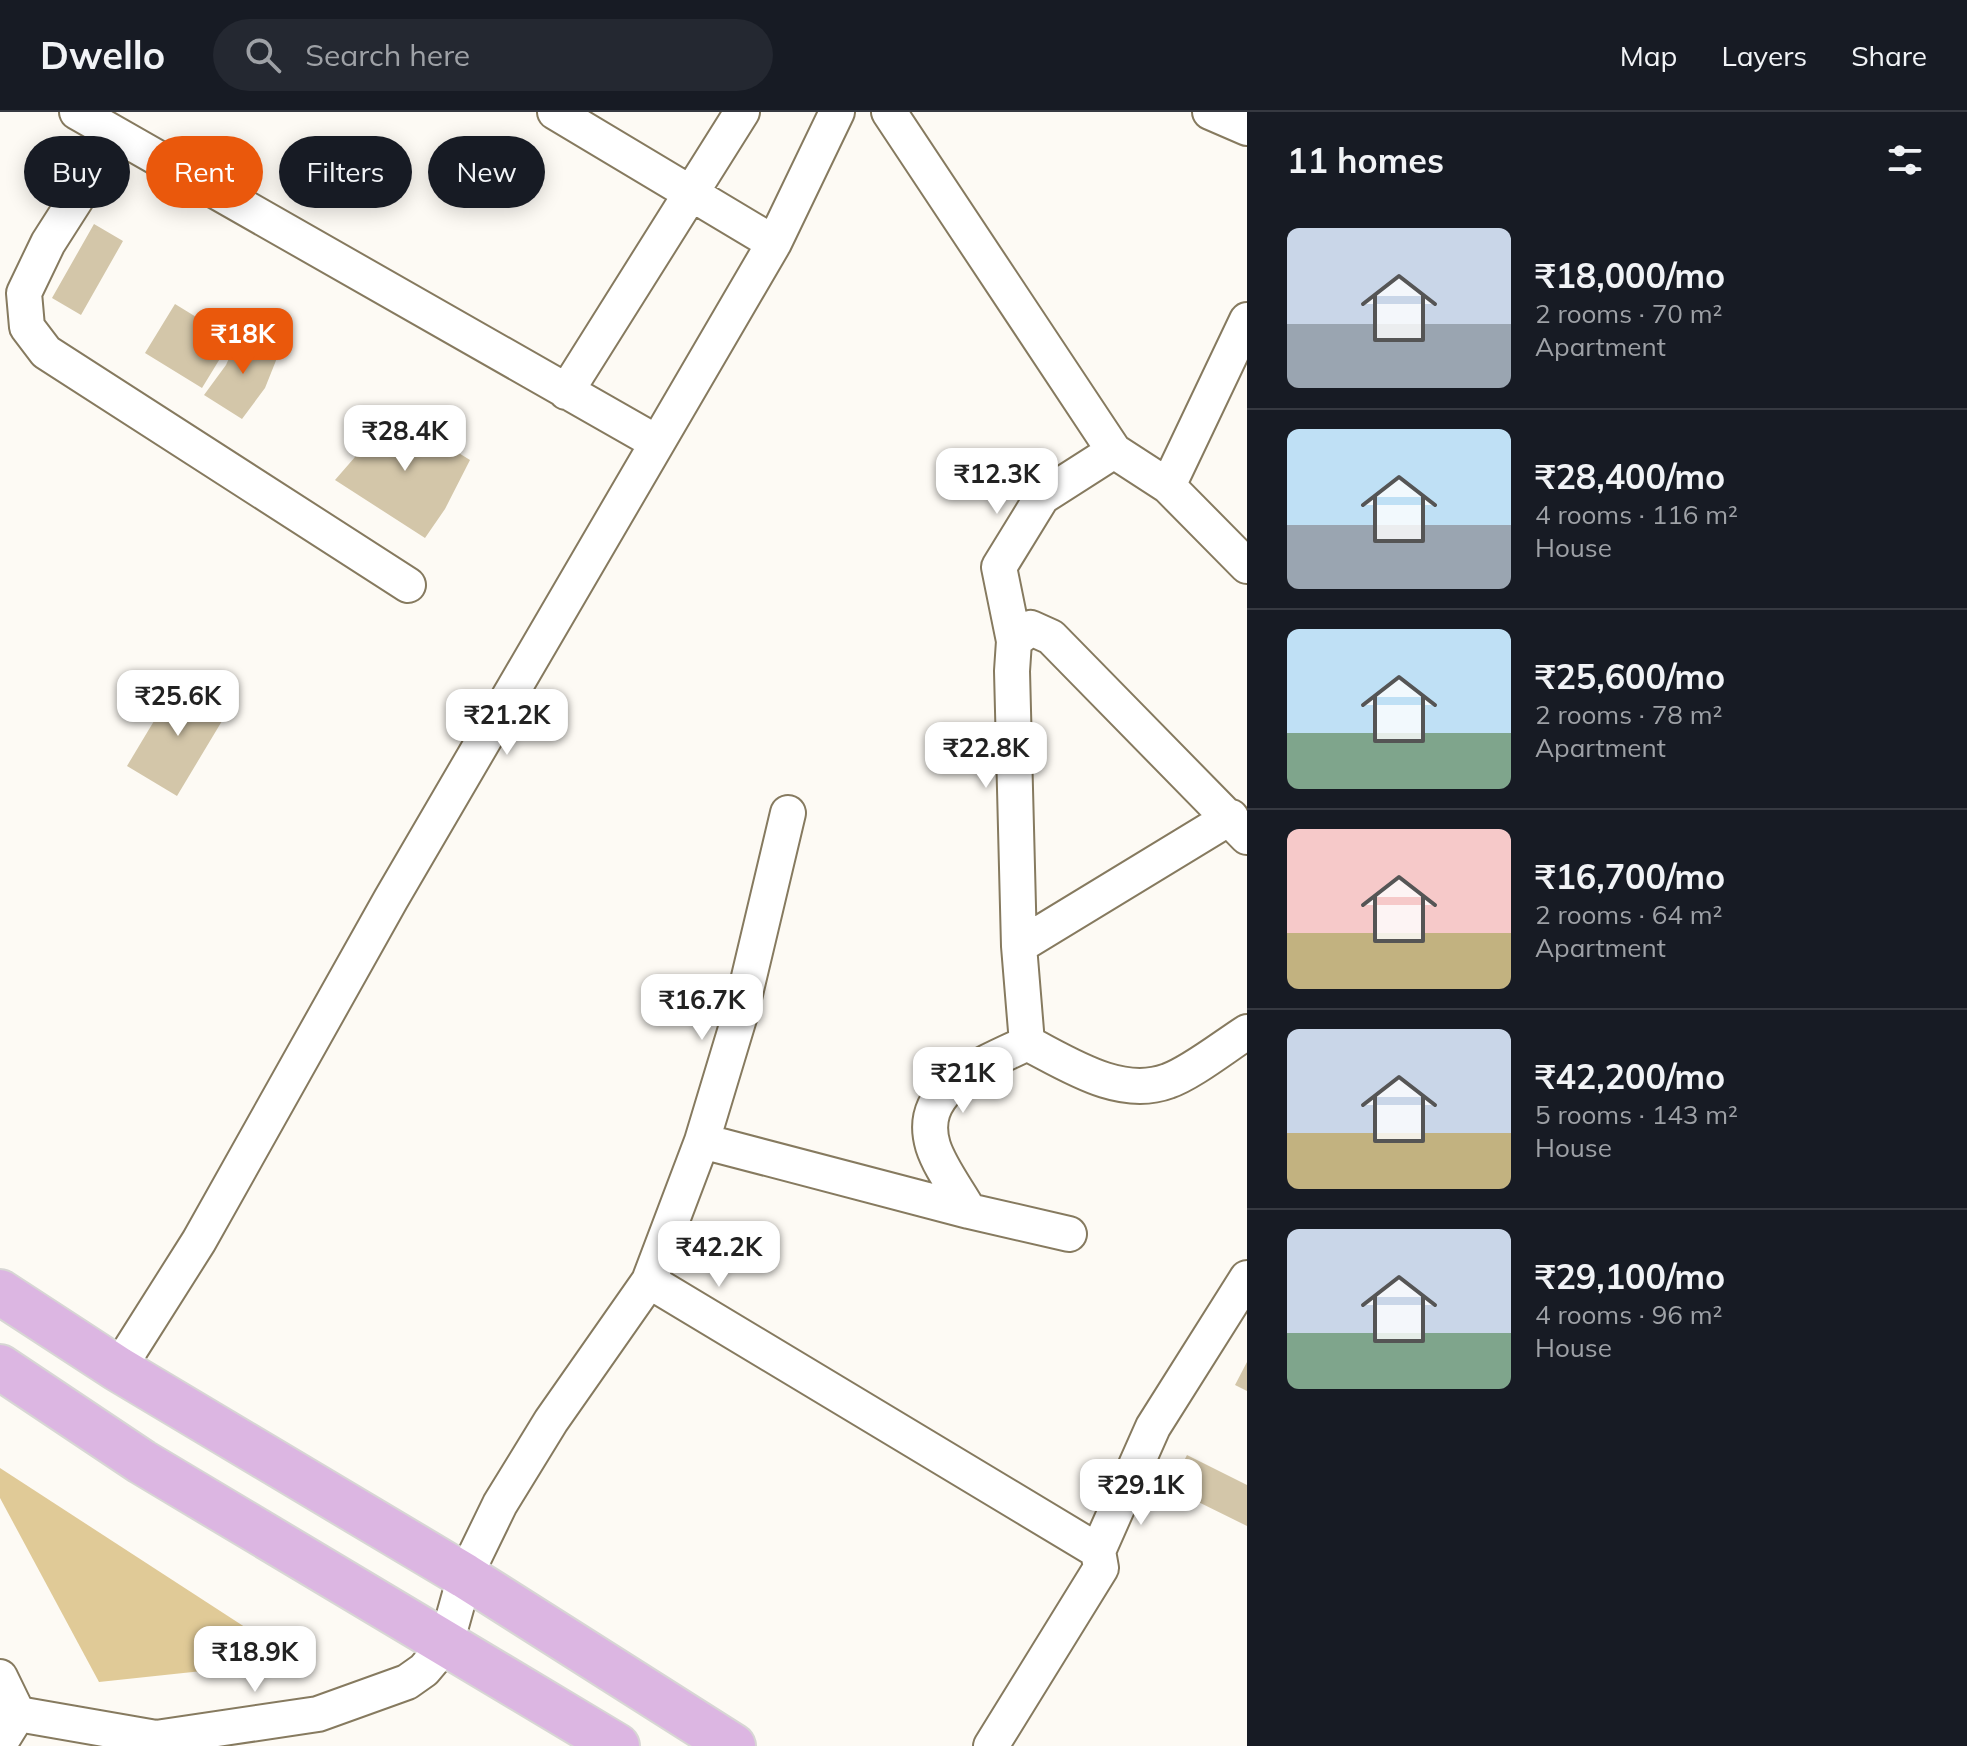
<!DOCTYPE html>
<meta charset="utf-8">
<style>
body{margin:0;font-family:Mulish,sans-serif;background:#242831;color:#f1f3f6;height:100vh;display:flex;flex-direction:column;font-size:30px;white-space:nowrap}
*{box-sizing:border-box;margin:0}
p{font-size:26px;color:#9ea1a6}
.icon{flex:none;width:44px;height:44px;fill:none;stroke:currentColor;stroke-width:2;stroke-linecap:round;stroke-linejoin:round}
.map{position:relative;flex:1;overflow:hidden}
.side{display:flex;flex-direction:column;background:#171b24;width:720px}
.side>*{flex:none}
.hud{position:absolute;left:24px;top:24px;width:760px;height:72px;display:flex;gap:16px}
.price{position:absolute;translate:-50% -68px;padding:0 18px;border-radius:16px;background:#fff;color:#222;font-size:26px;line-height:52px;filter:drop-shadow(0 2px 4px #0008)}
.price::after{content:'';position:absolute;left:50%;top:48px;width:24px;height:18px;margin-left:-12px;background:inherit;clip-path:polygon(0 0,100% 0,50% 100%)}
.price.active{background:#ea580c;color:#fff}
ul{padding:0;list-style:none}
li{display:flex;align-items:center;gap:24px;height:200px;padding:0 40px}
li+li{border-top:2px solid #363941}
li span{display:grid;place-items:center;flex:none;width:224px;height:160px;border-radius:12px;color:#555}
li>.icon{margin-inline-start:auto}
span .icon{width:96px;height:96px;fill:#fffc;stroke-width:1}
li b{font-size:34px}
h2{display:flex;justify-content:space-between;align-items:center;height:96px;padding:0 40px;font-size:34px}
.chip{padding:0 28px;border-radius:36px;background:#171b24;box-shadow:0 4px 20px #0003;font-size:28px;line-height:72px}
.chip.active{background:#ea580c;color:#fff}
header{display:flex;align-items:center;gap:48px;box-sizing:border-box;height:112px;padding:0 40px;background:#171b24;border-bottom:2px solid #363941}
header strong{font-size:38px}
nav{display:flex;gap:44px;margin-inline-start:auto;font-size:28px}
.search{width:560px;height:72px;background:#242831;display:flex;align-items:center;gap:20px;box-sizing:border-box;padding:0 28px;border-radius:44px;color:#9ea1a6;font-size:30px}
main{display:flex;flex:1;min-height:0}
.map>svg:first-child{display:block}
.green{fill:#e0ca97}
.building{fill:#d3c6a9}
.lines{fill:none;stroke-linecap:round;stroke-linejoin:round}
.minor-casing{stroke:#867a5f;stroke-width:38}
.trunk-casing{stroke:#d7d6d4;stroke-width:48}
.minor{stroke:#fff;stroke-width:34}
.trunk{stroke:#dcb6e2;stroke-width:44}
</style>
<header>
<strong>Dwello</strong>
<div class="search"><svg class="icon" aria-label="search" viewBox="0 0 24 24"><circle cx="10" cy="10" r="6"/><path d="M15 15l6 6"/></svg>Search here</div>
<nav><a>Map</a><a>Layers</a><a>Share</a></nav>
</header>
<main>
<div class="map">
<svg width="1247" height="1634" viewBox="0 0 1247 1634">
<rect width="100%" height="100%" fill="#fdfaf4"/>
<path class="green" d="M 0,1356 L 297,1549 L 99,1570 L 0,1386 Z"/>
<path class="building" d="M 94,112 L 123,129 L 81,203 L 52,186 Z
M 175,192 L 232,227 L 202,276 L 145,241 Z
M 241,220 L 279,241 L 265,276 L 242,307 L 204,283 L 226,253 Z
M 385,295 L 470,348 L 445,397 L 425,426 L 335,368 L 355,345 Z
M 178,569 L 228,599 L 177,684 L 127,654 Z
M 1247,1250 L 1247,1279 L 1235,1273 Z
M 1187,1343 L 1247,1373 L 1247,1414 L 1170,1376 Z"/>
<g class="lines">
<g class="minor-casing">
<path id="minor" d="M 77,0 L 656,330
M 555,0 L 774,131
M 889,0 L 1114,339 L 1168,374 L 1247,454
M 1210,0 L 1247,16
M 117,23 L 48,131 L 24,181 L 27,215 L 46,240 L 408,473
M 566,280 L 742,0
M 1168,374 L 1247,208
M 1014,529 L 999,455 L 1042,385 L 1114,339
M 1019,834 L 1231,705
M 1027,931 L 1019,834 L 1012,559 L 1014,529 L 1031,516 L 1051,525 L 1247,725
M 1027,931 C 1068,952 1120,987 1168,969 C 1191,961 1225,934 1247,920
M 702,1029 L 969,1099 L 1069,1122
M 969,1099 C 958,1079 940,1056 933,1034 C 915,974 986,952 1027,931
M 649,1169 L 702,1029 L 740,903 L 788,701
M 118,1257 L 199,1129 L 391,787 L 774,131 L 837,0
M 0,1565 L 18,1602 L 156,1626 L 318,1602 L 407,1570 L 424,1558 L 446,1532 L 465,1464 L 500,1392 L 551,1309 L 649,1169 L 1098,1439
M 0,1631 L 18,1602
M 991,1634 L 1101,1456 L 1098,1439 L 1153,1315 L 1247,1166"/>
</g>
<g class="trunk-casing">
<path id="trunk" d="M 0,1180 L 118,1257 L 465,1464 L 733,1634
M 0,1255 L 142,1350 L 617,1634"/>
</g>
<use href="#minor" class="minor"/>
<use href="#trunk" class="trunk"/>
</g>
</svg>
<b class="price active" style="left:243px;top:264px">₹18K</b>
<b class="price" style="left:405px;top:361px">₹28.4K</b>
<b class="price" style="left:997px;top:404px">₹12.3K</b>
<b class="price" style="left:178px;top:626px">₹25.6K</b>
<b class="price" style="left:507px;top:645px">₹21.2K</b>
<b class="price" style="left:986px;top:678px">₹22.8K</b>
<b class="price" style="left:702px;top:930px">₹16.7K</b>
<b class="price" style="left:963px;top:1003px">₹21K</b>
<b class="price" style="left:719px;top:1177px">₹42.2K</b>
<b class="price" style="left:1141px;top:1415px">₹29.1K</b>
<b class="price" style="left:255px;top:1582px">₹18.9K</b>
<div class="hud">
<a class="chip">Buy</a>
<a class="chip active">Rent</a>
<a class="chip">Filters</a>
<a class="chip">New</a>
</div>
</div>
<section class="side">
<h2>11 homes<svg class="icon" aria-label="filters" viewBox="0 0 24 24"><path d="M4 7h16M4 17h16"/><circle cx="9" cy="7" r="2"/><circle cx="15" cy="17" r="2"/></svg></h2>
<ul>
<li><span style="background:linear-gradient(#c9d6e8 60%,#9aa5b1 0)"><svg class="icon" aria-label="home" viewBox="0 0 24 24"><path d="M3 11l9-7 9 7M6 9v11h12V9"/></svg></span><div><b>₹18,000/mo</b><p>2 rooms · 70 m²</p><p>Apartment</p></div></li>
<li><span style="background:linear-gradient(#bfe0f5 60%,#9aa5b1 0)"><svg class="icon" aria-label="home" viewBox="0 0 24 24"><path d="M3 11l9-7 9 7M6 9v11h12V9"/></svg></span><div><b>₹28,400/mo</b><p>4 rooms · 116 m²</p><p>House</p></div></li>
<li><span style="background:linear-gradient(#bfe0f5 65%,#7fa58c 0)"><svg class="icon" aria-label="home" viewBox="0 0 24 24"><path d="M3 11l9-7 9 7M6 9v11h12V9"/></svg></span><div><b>₹25,600/mo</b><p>2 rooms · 78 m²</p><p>Apartment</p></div></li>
<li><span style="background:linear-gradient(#f6c9c9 65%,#c2b280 0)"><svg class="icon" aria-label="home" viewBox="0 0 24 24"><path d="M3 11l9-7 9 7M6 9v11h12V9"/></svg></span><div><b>₹16,700/mo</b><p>2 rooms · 64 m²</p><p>Apartment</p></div></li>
<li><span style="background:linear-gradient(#c9d6e8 65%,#c2b280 0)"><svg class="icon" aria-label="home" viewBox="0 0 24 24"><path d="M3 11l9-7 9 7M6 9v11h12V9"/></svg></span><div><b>₹42,200/mo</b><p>5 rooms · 143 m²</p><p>House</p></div></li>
<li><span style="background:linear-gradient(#c9d6e8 65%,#7fa58c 0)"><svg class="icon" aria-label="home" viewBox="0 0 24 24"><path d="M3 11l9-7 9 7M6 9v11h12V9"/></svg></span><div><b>₹29,100/mo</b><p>4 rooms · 96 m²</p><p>House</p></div></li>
</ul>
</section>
</main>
